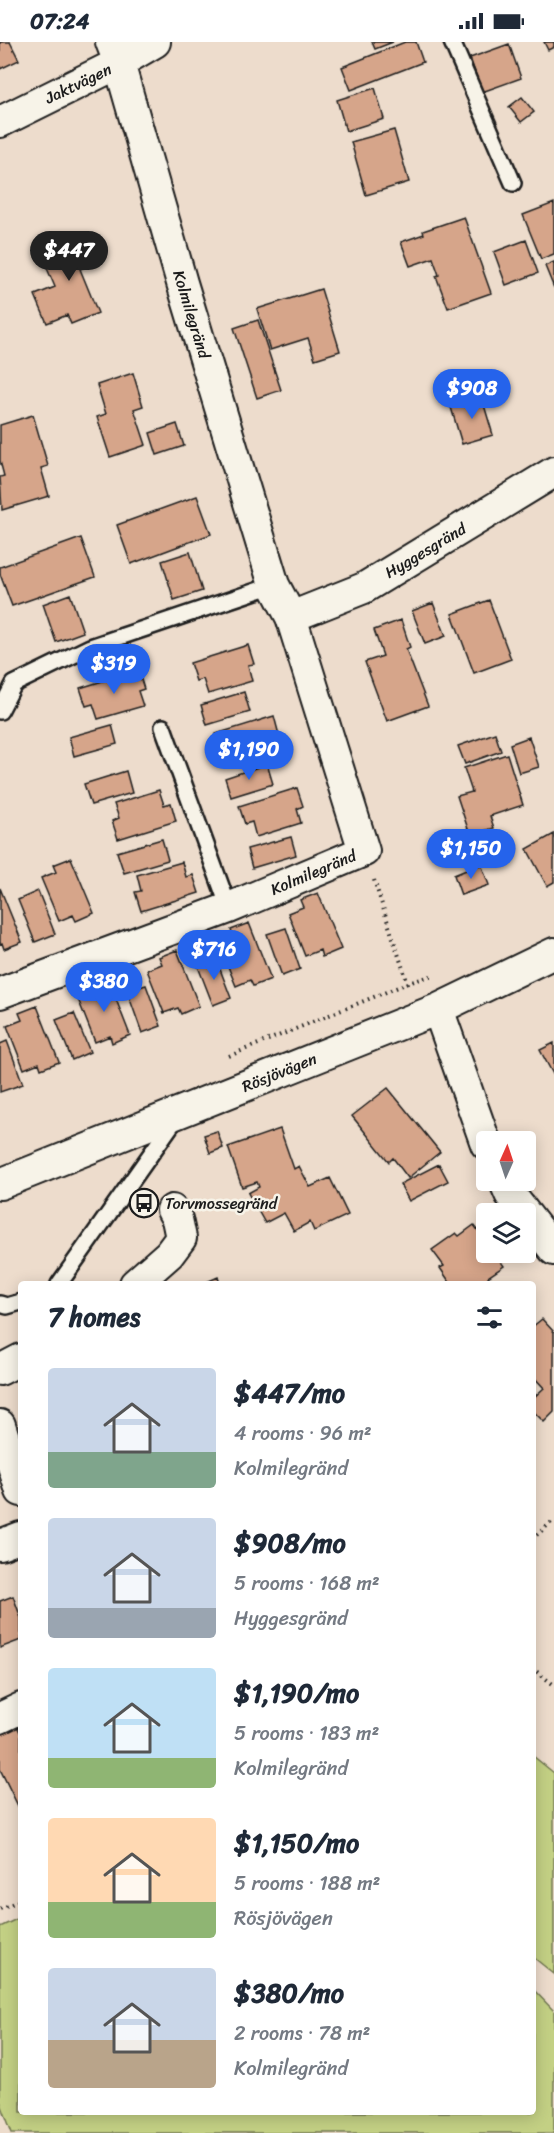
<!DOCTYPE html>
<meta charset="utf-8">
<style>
body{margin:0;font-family:Sriracha,sans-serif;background:#f6f6f7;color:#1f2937;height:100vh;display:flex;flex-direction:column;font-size:22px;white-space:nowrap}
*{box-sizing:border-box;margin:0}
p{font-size:20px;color:#747a83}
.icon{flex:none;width:33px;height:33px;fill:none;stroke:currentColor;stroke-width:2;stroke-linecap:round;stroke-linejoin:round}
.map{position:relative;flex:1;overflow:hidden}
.details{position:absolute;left:18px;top:1239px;width:518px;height:834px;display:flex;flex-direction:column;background:#fff;border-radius:6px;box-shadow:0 3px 15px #0003}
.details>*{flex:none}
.needle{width:39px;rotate:3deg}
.fabs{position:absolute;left:476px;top:1089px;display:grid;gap:12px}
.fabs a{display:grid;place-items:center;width:60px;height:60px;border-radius:6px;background:#fff;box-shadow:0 3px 15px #0003;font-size:30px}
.price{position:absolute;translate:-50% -51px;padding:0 14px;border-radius:21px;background:#2563eb;color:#fff;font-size:20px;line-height:39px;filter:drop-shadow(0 2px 3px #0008)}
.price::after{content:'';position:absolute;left:50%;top:36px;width:18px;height:14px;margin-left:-9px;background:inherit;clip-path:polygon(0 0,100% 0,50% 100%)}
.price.selected{background:#222;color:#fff}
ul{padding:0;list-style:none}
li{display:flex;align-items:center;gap:18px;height:150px;padding:0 30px}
li span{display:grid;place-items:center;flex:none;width:168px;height:120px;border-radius:6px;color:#555}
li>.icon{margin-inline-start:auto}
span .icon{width:72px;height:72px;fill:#fffc;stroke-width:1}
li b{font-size:26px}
h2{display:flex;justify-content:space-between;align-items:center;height:72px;padding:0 30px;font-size:26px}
.status{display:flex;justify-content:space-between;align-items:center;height:42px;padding:0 30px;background:#fff;direction:ltr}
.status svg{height:16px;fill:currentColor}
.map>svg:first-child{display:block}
.green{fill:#c3d084;stroke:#707650;stroke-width:1.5}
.building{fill:#d6a58a;stroke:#1c1c1c;stroke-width:1.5}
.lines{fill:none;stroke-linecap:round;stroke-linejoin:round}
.service-casing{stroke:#1c1c1c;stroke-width:20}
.minor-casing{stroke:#1c1c1c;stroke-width:34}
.path{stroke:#1c1c1c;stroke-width:4;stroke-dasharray:1.5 4.5;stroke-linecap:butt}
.service{stroke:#f7f3e8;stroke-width:15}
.minor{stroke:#f7f3e8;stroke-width:30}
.labels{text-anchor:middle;stroke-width:5;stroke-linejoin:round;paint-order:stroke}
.street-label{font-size:16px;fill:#1c1c1c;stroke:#f7f3e8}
.poi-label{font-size:16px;fill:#1c1c1c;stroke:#f7f3e8;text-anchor:start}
</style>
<div class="status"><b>07:24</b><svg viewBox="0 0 49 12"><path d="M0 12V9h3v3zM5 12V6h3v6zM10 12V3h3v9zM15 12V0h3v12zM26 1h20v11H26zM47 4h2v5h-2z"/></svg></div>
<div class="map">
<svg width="554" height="2091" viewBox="0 0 554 2091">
<rect width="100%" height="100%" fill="#eddccc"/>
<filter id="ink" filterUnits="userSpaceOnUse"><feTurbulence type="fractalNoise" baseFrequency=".0167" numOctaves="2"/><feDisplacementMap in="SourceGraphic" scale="12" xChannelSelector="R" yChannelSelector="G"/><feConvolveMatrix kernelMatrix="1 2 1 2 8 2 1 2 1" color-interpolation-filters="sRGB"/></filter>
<g filter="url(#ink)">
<path class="green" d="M 533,1714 L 554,1731 L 554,1932 L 533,1915 Z
M 21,1875 L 21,2070 L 532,2070 L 533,1947 L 554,1969 L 554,2091 L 12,2091 L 0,2059 L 0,1885 Z"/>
<path class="building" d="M 0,0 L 10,0 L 19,18 L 0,27 Z
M 372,0 L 393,0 L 375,7 Z
M 405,0 L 416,0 L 423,20 L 351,48 L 342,25 Z
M 544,0 L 554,0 L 554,5 L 548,8 Z
M 509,2 L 521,36 L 482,50 L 470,16 Z
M 375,46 L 384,77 L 346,89 L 337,58 Z
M 522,55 L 534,70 L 521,80 L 509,65 Z
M 394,88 L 409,140 L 366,153 L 351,100 Z
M 554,161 L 554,212 L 541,217 L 523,173 Z
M 464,175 L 491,251 L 448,266 L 436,234 L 439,233 L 433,216 L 410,224 L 401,200 L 424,192 L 423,189 Z
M 88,192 L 99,219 L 80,227 L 98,271 L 71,282 L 67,273 L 47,281 L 35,253 L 55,245 L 41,212 Z
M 526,198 L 538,231 L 506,243 L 494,210 Z
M 554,220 L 554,246 L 545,224 Z
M 321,247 L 340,309 L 315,317 L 308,296 L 270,308 L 257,267 Z
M 258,278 L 281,348 L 257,356 L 234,286 Z
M 133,331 L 143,364 L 134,367 L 146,403 L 110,415 L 97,375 L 106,372 L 97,343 Z
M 481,353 L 493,393 L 462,402 L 450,362 Z
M 33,373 L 48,424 L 41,426 L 49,454 L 2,468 L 0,435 L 4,434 L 0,419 L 0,383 Z
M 177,382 L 184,404 L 157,413 L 150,391 Z
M 197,454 L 211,492 L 131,522 L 117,483 Z
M 81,496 L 95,535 L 12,564 L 0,532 L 0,525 Z
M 190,510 L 202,549 L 174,558 L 162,519 Z
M 70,552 L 83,590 L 56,600 L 43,562 Z
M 489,558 L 511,617 L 474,631 L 452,572 Z
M 433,561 L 446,594 L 425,602 L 412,569 Z
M 401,578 L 410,605 L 406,607 L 428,664 L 387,679 L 365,620 L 383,614 L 374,588 Z
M 248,603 L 254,622 L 248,623 L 252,639 L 208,652 L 203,637 L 196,639 L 190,621 Z
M 138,628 L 144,647 L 138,649 L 143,664 L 98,677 L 93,662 L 86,664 L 80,646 Z
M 244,650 L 250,670 L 207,683 L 201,663 Z
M 274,674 L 279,693 L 273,694 L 278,710 L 233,723 L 228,708 L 221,710 L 216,692 Z
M 112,683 L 117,702 L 74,714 L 69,695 Z
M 495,691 L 501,709 L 465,722 L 458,704 Z
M 529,695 L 539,725 L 519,731 L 510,702 Z
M 507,712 L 523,763 L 490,774 L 494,786 L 470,793 L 457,754 L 472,750 L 464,726 Z
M 267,722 L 273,742 L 231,755 L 225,736 Z
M 126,729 L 132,751 L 91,763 L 84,742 Z
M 297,746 L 303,764 L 297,767 L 301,781 L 256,795 L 252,780 L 245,782 L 239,764 Z
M 159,748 L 164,763 L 171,761 L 176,779 L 118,797 L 112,779 L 119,776 L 114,762 Z
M 554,792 L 554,840 L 547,844 L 527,807 Z
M 291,795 L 296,813 L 252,826 L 247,807 Z
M 162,797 L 168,818 L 124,831 L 117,810 Z
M 71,816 L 94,871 L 76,879 L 73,873 L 59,879 L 41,836 L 56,830 L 53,823 Z
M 182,820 L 186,835 L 193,833 L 199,851 L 141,869 L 135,850 L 141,849 L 137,833 Z
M 481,822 L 489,843 L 461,853 L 454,833 Z
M 0,846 L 22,900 L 4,907 L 2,901 L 0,902 Z
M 38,849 L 55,892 L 35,900 L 18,858 Z
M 318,851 L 341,907 L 322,915 L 320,908 L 305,914 L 288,871 L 303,865 L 300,858 Z
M 249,881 L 271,937 L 253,944 L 250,938 L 236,944 L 218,900 L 233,894 L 231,888 Z
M 286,886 L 300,927 L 282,934 L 267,892 Z
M 177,908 L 199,964 L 181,972 L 178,966 L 164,971 L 147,928 L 162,922 L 159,915 Z
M 215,914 L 231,956 L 213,963 L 197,922 Z
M 108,937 L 130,993 L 112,1001 L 110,994 L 95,1000 L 78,957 L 93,951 L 90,944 Z
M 146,943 L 161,984 L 142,991 L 127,949 Z
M 37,964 L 59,1020 L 41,1027 L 39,1021 L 24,1027 L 7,984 L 22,978 L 19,971 Z
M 74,971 L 90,1010 L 72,1018 L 56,978 Z
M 7,999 L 23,1042 L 0,1050 L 0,1002 Z
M 554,1001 L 554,1034 L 540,1008 Z
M 388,1046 L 440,1110 L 408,1136 L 393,1116 L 389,1120 L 352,1074 Z
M 280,1087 L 294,1127 L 299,1124 L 310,1145 L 330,1136 L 348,1173 L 314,1189 L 310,1180 L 294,1189 L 284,1171 L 265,1181 L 248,1151 L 259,1145 L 257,1140 L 242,1145 L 228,1105 Z
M 217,1089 L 223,1106 L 210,1111 L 204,1093 Z
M 439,1122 L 448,1139 L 409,1159 L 400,1142 Z
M 474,1183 L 486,1199 L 486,1210 L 494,1210 L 504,1224 L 488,1235 L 492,1240 L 489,1242 L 451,1242 L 440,1226 L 444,1224 L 432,1208 L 456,1191 L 459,1194 Z
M 218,1235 L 220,1242 L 202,1242 Z
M 542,1277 L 554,1290 L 554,1370 L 544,1380 L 532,1368 L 532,1357 L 544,1346 L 532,1333 L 532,1285 Z
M 13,1554 L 21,1576 L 21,1598 L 0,1606 L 0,1559 Z
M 17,1684 L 21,1692 L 21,1770 L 0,1727 L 0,1692 Z"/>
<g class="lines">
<g class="service-casing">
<path id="service" d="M 452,0 L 513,141
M 0,669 L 14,642 L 90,605 L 274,543
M 163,685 L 229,866
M 59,1242 L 177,1075
M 0,1262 L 7,1264 L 21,1260"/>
</g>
<g class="minor-casing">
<path id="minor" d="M 0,80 L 119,21 L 155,0
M 291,575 L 364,546 L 554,430
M 0,951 L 229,866 L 364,809 L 291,575 L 274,543 L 182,241 L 119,21 L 111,0
M 438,967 L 486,1102
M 504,1138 L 510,1152 L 554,1208
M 0,1142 L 438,967 L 554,911
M 135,1242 L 169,1212 L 181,1196 L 177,1177 L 172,1168
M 0,1328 L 21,1317
M 0,1383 L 21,1449
M 0,1503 L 21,1495
M 0,1676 L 21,1666"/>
</g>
<path class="path" d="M 374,838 L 408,942
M 229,1014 L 408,941 L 431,934
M 532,1497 L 554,1478
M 532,1626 L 554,1643
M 0,1867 L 21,1858"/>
<use href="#service" class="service"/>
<use href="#minor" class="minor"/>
</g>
</g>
<defs>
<g id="bus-ring" transform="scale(1.5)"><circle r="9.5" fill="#f7f3e8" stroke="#1c1c1c" stroke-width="1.5"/><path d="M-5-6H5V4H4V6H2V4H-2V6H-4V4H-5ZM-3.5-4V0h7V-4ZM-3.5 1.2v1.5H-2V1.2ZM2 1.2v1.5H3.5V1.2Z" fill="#1c1c1c"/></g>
</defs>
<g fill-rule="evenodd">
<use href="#bus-ring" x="144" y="1161"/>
</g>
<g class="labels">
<g class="street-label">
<text transform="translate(78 41) rotate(-26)" y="6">Jaktvägen</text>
<text transform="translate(192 272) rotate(73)" y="6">Kolmilegränd</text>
<text transform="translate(425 508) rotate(-31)" y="6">Hyggesgränd</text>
<text transform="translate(313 830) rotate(-23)" y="6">Kolmilegränd</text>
<text transform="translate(279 1030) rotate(-22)" y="6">Rösjövägen</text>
</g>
<g class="poi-label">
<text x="165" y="1167">Torvmossegränd</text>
</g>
</g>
</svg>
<div class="fabs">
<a><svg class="needle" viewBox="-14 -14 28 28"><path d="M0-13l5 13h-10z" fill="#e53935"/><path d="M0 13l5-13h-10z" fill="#747a83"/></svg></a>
<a><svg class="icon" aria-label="layers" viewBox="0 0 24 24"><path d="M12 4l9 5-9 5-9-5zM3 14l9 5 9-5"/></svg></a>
</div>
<b class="price selected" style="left:69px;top:240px">$447</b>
<b class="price" style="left:472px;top:378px">$908</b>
<b class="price" style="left:114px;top:653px">$319</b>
<b class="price" style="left:249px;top:739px">$1,190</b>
<b class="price" style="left:471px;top:838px">$1,150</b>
<b class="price" style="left:214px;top:939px">$716</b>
<b class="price" style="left:104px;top:971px">$380</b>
<section class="details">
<h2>7 homes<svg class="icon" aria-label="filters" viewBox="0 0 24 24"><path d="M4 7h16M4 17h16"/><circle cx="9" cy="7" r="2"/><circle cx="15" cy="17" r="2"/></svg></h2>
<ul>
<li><span style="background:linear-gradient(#c9d6e8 70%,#7fa58c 0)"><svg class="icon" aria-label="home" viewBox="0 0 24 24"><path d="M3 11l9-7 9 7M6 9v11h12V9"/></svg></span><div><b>$447/mo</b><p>4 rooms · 96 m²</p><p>Kolmilegränd</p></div></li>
<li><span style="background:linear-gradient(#c9d6e8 75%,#9aa5b1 0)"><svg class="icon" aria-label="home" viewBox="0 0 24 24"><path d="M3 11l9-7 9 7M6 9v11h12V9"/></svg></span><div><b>$908/mo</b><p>5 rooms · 168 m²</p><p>Hyggesgränd</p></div></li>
<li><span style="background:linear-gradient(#bfe0f5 75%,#8fb573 0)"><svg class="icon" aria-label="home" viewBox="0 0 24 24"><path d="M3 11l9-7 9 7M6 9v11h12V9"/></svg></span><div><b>$1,190/mo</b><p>5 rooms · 183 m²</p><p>Kolmilegränd</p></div></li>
<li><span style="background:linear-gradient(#ffd9b3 70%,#8fb573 0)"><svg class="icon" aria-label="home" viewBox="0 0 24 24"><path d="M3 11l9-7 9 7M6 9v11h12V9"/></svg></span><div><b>$1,150/mo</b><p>5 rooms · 188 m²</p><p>Rösjövägen</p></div></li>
<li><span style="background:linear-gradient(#c9d6e8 60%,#b9a48a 0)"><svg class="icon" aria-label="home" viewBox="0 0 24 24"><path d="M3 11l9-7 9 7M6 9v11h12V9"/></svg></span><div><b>$380/mo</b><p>2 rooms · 78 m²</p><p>Kolmilegränd</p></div></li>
</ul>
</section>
</div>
